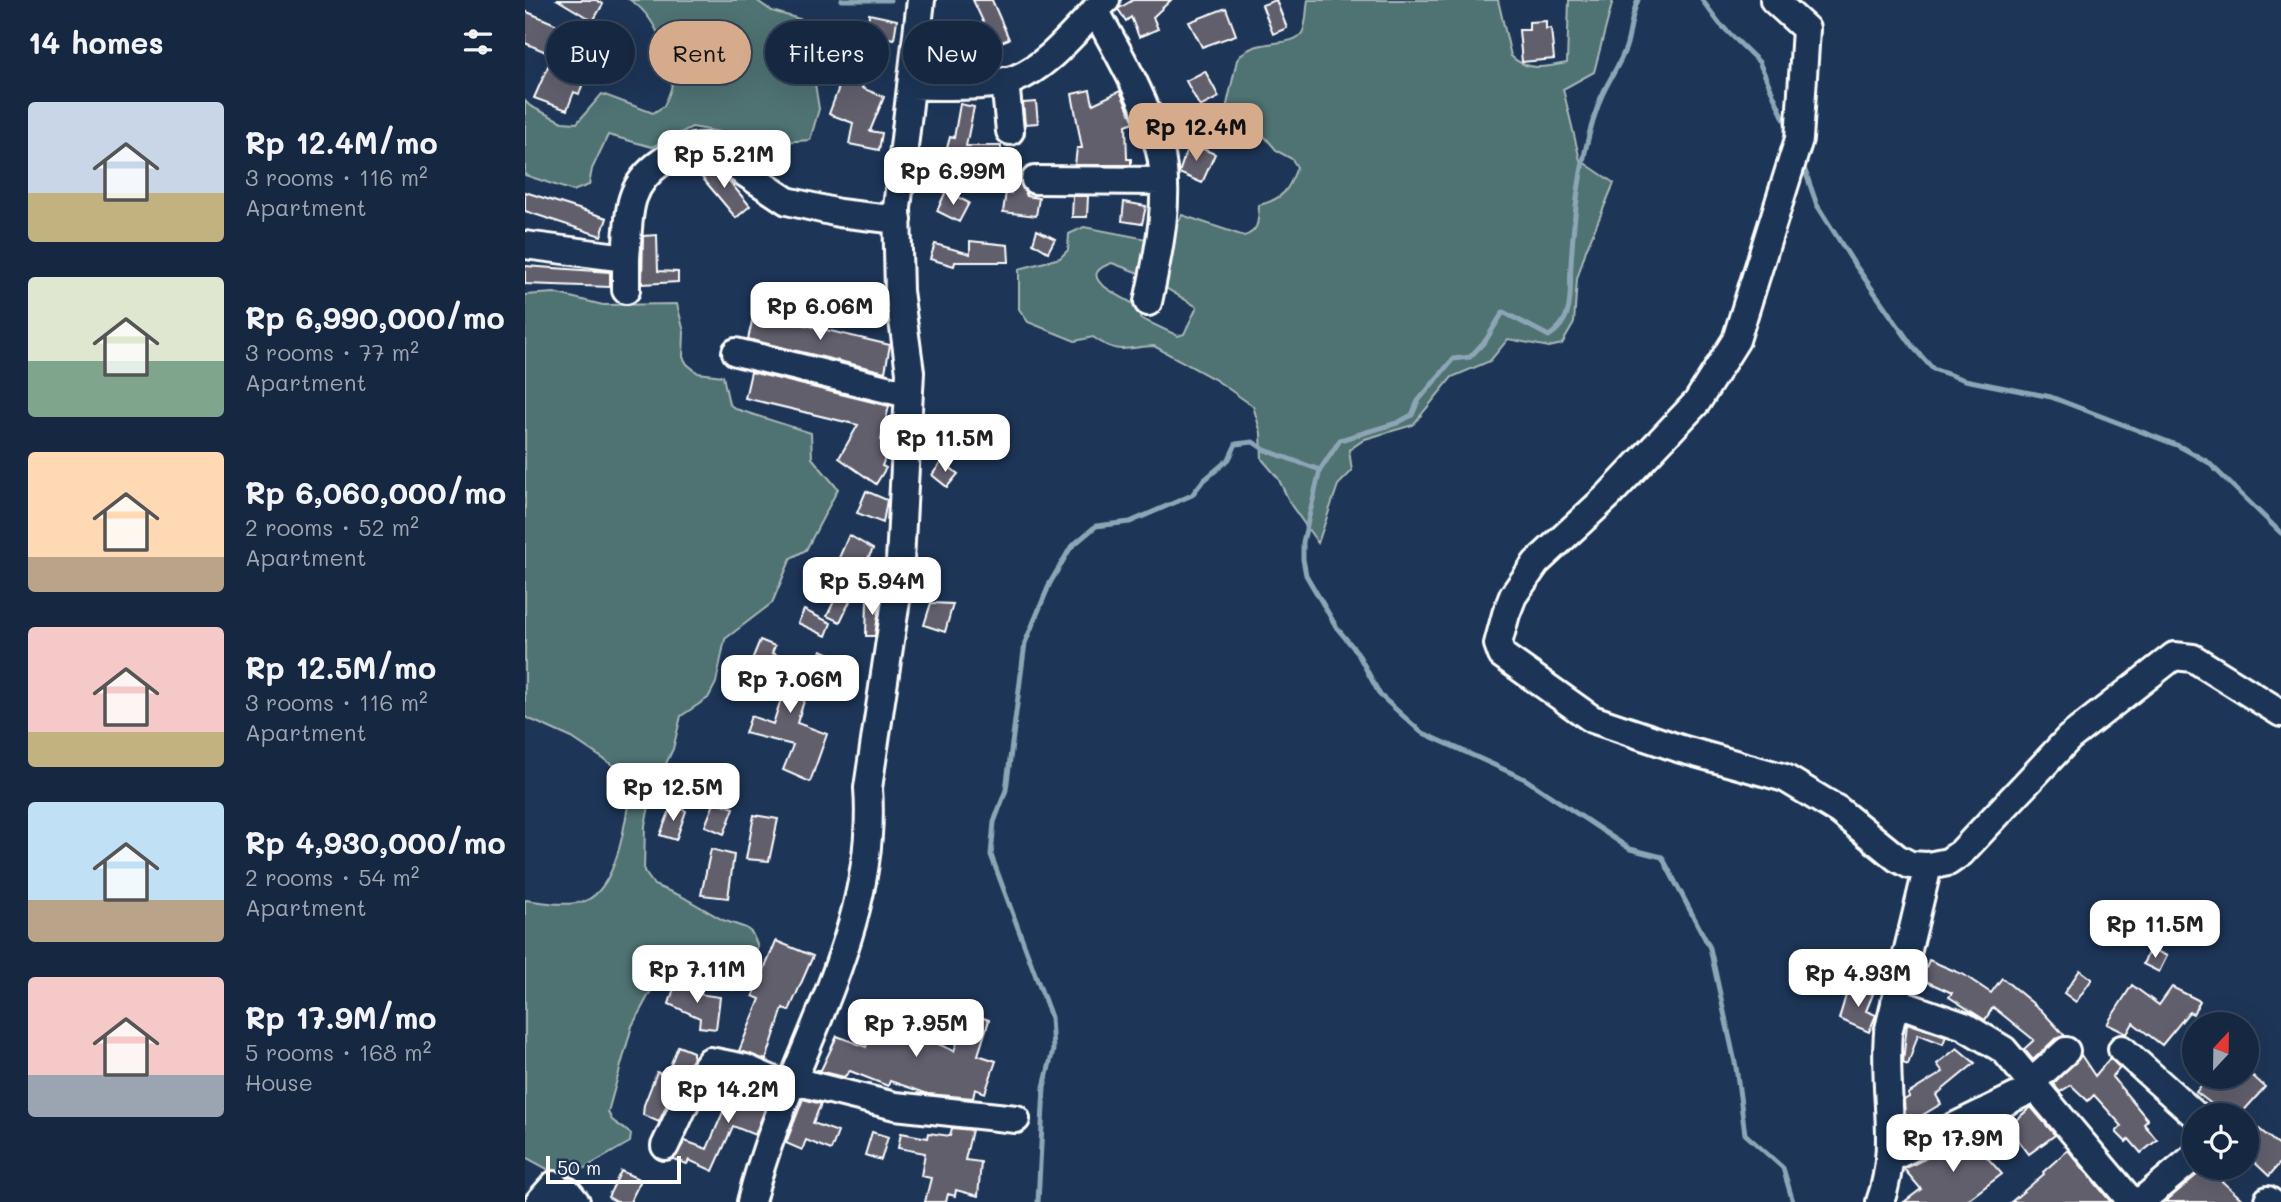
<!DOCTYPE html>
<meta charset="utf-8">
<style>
body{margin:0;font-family:Mali,sans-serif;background:#1f3048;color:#f1f3f6;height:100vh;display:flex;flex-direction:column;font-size:26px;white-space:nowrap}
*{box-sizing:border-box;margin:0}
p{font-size:23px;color:#9ea6b1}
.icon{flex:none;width:38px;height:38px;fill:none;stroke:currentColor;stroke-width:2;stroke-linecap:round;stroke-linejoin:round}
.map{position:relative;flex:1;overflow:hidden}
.side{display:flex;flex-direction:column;background:#162841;width:525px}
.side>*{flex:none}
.top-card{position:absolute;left:21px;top:21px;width:665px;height:63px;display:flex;gap:14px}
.needle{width:46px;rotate:22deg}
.tools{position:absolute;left:1657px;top:1012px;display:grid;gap:14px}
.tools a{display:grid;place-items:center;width:77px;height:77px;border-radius:50%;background:#162841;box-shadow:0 7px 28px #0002,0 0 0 2px #35445a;font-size:35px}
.scale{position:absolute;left:21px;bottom:18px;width:135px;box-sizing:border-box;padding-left:7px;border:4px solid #fff;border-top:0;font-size:19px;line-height:24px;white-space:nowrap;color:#fff;-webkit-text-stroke:5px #1d3557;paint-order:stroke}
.price{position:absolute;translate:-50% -60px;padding:0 16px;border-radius:14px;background:#fff;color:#222;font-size:23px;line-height:46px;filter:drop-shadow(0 2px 4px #0008)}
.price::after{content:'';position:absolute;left:50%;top:42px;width:21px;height:16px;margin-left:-10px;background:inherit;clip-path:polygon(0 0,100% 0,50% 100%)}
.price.on{background:#d6ab8b;color:#111}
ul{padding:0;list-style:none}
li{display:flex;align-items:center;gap:21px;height:175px;padding:0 28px}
li span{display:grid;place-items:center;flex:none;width:196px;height:140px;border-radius:7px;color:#555}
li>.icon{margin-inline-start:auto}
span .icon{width:84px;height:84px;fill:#fffc;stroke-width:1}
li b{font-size:30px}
h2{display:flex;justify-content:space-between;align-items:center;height:84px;padding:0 28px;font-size:30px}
.chip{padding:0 24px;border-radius:32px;background:#162841;box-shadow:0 7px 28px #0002,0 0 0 2px #35445a;font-size:24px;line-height:63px}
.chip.on{background:#d6ab8b;color:#111}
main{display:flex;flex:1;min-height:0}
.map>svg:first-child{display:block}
.green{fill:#507272;stroke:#a8b8b8;stroke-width:2;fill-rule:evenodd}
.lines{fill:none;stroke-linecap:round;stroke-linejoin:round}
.stream{stroke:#8ca6b6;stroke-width:5}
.building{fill:#625f6d;stroke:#fff;stroke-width:2}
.minor-casing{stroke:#fff;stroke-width:32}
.minor{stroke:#1d3557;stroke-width:26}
</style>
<main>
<section class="side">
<h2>14 homes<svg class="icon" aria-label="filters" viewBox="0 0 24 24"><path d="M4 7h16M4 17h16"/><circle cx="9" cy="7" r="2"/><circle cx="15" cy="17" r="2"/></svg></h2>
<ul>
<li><span style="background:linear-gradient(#c9d6e8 65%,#c2b280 0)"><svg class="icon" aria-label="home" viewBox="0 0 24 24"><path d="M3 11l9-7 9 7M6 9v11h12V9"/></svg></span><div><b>Rp 12.4M/mo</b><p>3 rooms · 116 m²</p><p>Apartment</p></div></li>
<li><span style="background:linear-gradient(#dfe7d0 60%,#7fa58c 0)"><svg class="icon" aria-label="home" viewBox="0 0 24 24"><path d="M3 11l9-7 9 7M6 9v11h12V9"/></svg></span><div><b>Rp 6,990,000/mo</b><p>3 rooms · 77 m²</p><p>Apartment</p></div></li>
<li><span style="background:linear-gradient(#ffd9b3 75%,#b9a48a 0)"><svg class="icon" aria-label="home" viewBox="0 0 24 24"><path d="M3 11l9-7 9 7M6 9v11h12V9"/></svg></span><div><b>Rp 6,060,000/mo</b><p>2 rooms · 52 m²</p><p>Apartment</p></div></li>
<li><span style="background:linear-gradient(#f6c9c9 75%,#c2b280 0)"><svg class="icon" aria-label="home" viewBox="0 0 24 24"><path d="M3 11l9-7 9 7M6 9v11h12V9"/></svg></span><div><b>Rp 12.5M/mo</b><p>3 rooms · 116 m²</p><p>Apartment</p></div></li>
<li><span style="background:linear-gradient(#bfe0f5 70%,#b9a48a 0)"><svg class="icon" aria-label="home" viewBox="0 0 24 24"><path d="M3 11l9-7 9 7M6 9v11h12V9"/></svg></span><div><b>Rp 4,930,000/mo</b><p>2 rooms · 54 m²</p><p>Apartment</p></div></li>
<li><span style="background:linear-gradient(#f6c9c9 70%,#9aa5b1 0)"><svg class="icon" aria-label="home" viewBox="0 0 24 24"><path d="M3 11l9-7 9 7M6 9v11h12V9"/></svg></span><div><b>Rp 17.9M/mo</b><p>5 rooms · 168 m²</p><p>House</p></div></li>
</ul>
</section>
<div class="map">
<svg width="1756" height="1202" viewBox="0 0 1756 1202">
<rect width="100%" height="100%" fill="#1d3557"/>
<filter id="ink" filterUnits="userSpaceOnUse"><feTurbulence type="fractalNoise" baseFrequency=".0143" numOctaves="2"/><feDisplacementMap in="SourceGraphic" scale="14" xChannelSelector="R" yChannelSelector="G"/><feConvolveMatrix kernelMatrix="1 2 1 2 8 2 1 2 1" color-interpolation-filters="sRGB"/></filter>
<g filter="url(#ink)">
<path class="green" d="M 105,0 L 231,0 L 247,11 L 278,20 L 279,36 L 269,55 C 271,67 276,76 289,77 L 294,109 L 285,140 L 258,142 L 237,149 L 195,132 L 167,127 L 127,147 L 83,135 L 67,169 L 64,185 L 48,191 L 0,175 L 0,101 L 5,106 L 37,122 L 52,123 L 77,94 L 128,113 L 139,106 C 142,98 148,89 147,80 C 143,52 130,15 105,0 Z
M 783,0 L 973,0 L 986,56 C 1002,72 1023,67 1042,63 L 1044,0 L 1088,0 L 1069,72 L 1038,89 L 1055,160 L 1089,183 L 1061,250 L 1052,279 L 1049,323 L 1037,344 L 1024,347 L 983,339 L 965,361 L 927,377 L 888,425 L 840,439 L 824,450 L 827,471 L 813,485 L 793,543 L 766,505 L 753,478 L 737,459 L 736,433 L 728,406 L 691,380 L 629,346 C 601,347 594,356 568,337 L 550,341 L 503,322 L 494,309 L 494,269 L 535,258 L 543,250 L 544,234 L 559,227 L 642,243 L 657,215 L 719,236 C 735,231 733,219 734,205 C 759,199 764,189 772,167 L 767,159 L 752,151 L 741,138 L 701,109 L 712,60 C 727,36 766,49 777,33 C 782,25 781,9 783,0 ZM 587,263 L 619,275 L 672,307 L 659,334 L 653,336 L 615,318 L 616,309 C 608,300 542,278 587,263 Z
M 29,293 L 78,305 L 152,304 L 159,332 L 158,357 L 162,364 L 173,373 L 198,376 L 204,404 L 211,409 L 286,433 L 287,458 L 313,489 L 281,550 L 266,558 L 247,603 L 200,639 L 191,683 L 183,698 L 156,716 L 148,749 L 127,793 L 120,825 L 119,871 L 129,885 L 156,896 L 198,920 L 221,928 L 227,933 L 233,946 L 215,987 L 207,990 L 174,975 L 136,972 L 107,1026 L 83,1112 L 87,1120 L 106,1134 L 105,1142 L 51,1173 L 35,1176 L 0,1157 L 0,900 C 19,902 42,907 60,901 C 95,887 102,810 107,778 L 47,738 L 0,717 L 0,295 Z"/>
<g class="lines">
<path class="stream" d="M 317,0 L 365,0
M 1113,0 C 1106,15 1106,31 1101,47 C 1095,65 1082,82 1075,100 C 1056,150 1049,210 1046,264 C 1044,293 1051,318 1024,336 L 978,312 L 961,340 L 945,357 L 928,359 L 893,401 L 887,415 L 872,423 L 815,440 L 795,470 L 778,542 L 778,559 L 781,575 L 812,628 L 832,652 L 855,695 L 896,732 L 1000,779 L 1105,849 L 1137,857 L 1185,948 L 1211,1067 L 1220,1134 L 1258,1168 L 1268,1202
M 1177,0 L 1195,24 L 1234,62 L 1264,130
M 1277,162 L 1292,205 L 1328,262 L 1388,347 L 1408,369 L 1440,380 L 1526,397 L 1654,446 L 1683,462 L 1756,533
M 513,1202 L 519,1087 L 528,1050 L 526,1017 L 466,855 L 469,822 L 481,790 L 500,643 L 525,583 L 546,547 L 571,526 L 605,522 L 667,495 L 677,482 L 704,459 L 711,444 L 728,442 L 740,450 L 795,470"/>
</g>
<path class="building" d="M 33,0 L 71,0 L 78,4 L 68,21 Z
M 448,0 L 467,0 L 484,39 L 469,45 Z
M 608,0 L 646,0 L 628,17 L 633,29 L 614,37 L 606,17 L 601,21 L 593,9 Z
M 751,0 L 762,28 L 748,34 L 737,5 Z
M 701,8 L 711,35 L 677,47 L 664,22 Z
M 0,11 L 79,45 L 71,69 L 64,67 L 54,94 L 49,92 L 42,110 L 9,98 L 28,55 L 0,43 Z
M 344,14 L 372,20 L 369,39 L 342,34 Z
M 1021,21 L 1021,29 L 1026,28 L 1029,59 L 997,62 L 994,30 L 1004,30 L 1004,22 Z
M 433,25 L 449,29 L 444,52 L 428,48 Z
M 329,47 L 348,53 L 337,88 L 359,97 L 345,131 L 357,133 L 354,150 L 324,144 L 328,123 L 304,114 Z
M 680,71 L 694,97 L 675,107 L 661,81 Z
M 565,90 L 568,104 L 595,91 L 609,122 L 601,125 L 602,159 L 606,159 L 606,165 L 550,165 L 552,148 L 557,148 L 547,94 Z
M 511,102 L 513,123 L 500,124 L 498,103 Z
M 435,104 L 449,107 L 441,146 L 476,146 L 476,164 L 438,164 L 436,172 L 423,170 L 425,161 L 419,159 L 425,137 L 429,138 Z
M 664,143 L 690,154 L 677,183 L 654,173 Z
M 177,163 L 205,182 L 225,206 L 211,218 L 170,169 Z
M 490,181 L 495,182 L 502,196 L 514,198 L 511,216 L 478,212 L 481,192 L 486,193 Z
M 421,191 L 444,203 L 434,222 L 412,211 Z
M 0,192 L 82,218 L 76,236 L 0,211 Z
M 548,196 L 563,196 L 562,217 L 547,217 Z
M 599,202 L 621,206 L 617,224 L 597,221 Z
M 512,230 L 530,239 L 523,252 L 508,243 Z
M 132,235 L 133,271 L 153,272 L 153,282 L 117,284 L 118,236 Z
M 445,241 L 483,245 L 484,262 L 430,262 L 429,266 L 405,259 L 410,244 L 445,254 Z
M 0,266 L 85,272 L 85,287 L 0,284 Z
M 229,313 L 365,345 L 360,372 L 223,339 Z
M 226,372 L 364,406 L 356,440 L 365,444 L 357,466 L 361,468 L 351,484 L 314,458 L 333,425 L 220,398 Z
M 417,461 L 433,474 L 422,487 L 407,475 Z
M 341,491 L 362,500 L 358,523 L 332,513 Z
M 324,535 L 348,549 L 337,569 L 331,565 L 318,597 L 300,590 Z
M 310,599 L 326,599 L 315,622 L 302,616 Z
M 342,600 L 355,601 L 350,636 L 341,636 Z
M 406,603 L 428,604 L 420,632 L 399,625 Z
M 279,610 L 306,623 L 301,636 L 273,623 Z
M 235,640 L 250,646 L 247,653 L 289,670 L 272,723 L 302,734 L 285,782 L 258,770 L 268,745 L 220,733 L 226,716 L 248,724 L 263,677 L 226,662 Z
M 296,650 L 321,661 L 313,678 L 289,667 Z
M 190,801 L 209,808 L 199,834 L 180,826 Z
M 147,805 L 161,811 L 151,840 L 135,835 Z
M 229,815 L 253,819 L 244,861 L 221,859 Z
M 186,849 L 209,855 L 203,898 L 176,895 Z
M 251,941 L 288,956 L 264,1011 L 258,1008 L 241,1060 L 214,1051 L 235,999 L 228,996 Z
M 1625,948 L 1642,956 L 1634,972 L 1618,964 Z
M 1404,960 L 1439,975 L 1466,993 L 1477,978 L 1516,1010 L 1540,1036 L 1530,1039 L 1508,1060 L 1499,1049 L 1509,1040 L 1468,1007 L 1460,1020 L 1424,997 L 1427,993 L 1396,979 Z
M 1555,970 L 1567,979 L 1551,1002 L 1539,993 Z
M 151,982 L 174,990 L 173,994 L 195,997 L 191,1029 L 174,1027 L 175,1018 L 144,1004 Z
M 1324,985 L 1348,994 L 1341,1011 L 1351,1015 L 1344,1032 L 1314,1019 Z
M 1607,985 L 1634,1005 L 1647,987 L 1675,1001 L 1668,1014 L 1664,1012 L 1637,1045 L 1608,1023 L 1602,1034 L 1582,1024 Z
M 356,1008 L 376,1016 L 372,1026 L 429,1051 L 443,1012 L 464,1020 L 453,1055 L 471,1061 L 460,1093 L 450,1089 L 448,1098 L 403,1094 L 365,1081 L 363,1086 L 325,1071 L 319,1077 L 291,1070 L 296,1070 L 312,1036 L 341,1047 Z
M 1382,1023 L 1421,1036 L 1418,1044 L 1393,1034 L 1383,1065 L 1378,1063 Z
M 153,1046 L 168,1052 L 168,1058 L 154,1079 L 134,1122 L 118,1115 L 119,1105 L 132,1072 L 141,1076 Z
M 1432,1048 L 1450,1063 L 1411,1095 L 1416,1104 L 1391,1119 L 1393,1122 L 1381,1130 L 1379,1100 L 1384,1097 L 1383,1094 L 1418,1072 L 1412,1064 Z
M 1556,1055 L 1570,1076 L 1585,1058 L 1595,1068 L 1587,1077 L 1623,1120 L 1619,1124 L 1632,1140 L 1616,1153 L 1604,1139 L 1601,1142 L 1591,1132 L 1597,1126 L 1569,1095 L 1563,1101 L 1546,1085 L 1535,1092 L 1528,1084 Z
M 1684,1076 L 1728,1076 L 1740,1087 L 1715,1115 L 1701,1115 L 1671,1092 Z
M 202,1080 L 245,1096 L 230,1135 L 208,1126 L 188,1171 L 164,1160 L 162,1164 L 148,1159 L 160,1141 L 182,1149 L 208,1089 L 200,1086 Z
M 278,1099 L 296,1104 L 288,1123 L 313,1132 L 306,1150 L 281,1140 L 277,1150 L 261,1143 Z
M 1506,1107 L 1530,1135 L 1504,1154 L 1483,1127 Z
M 1722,1119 L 1756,1147 L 1756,1162 L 1744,1176 L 1727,1160 L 1730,1157 L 1722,1150 Z
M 427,1128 L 447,1130 L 440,1160 L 456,1162 L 453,1196 L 431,1190 L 430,1196 L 423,1194 L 421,1202 L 400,1202 L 406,1178 L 396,1176 L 400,1153 L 373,1148 L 376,1133 L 403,1138 L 404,1133 L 425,1136 Z
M 347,1132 L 363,1137 L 356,1160 L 340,1155 Z
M 1444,1137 L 1477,1174 L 1440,1202 L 1379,1202 L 1396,1189 L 1379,1169 Z
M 1543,1150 L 1586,1202 L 1486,1202 L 1519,1174 L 1518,1172 Z
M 1681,1167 L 1720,1202 L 1640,1202 L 1680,1168 Z
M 96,1171 L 116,1180 L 105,1202 L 92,1202 L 83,1197 Z"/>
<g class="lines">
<g class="minor-casing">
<path id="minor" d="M 1249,0 L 1281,29 L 1274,139 L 1211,340 L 1172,402 L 1083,496 L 1011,563 L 988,596 L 981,614 L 973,644 L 977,655 L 1067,719 L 1156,749 L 1260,778 L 1313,810 L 1372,858 L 1385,865 L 1403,866 L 1423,862 L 1436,853 L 1544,738 L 1649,656 L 1668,658 L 1756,713
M 570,10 C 594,54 620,98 634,147 C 647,195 633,255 623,302
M 480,81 L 485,131
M 386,86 C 415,85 463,89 490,79 C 526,65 553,26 581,0
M 510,180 L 639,181
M 0,245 L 101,258 C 103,239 102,216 108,198 C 117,170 152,146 181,147 L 262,201 L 314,213 L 373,220
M 101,258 L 101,290
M 211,352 L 382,394
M 1370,1002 L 1439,1026 L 1479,1050 L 1607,1202
M 1597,1049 L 1670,1115
M 269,1081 L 370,1106 L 491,1119
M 1507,1082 L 1541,1051
M 140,1146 L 168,1086 L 185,1061 L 220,1068 L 266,1088
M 1367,1157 L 1511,1087
M 42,1191 L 51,1202
M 1743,1200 L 1746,1202
M 14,1202 L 29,1185
M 226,1202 C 260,1063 354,936 343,788 L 374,580 L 385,372 L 374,291 L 372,208 L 396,0
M 1355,1202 C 1375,1147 1358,1091 1363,1033 L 1403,866
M 1615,1202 L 1670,1156"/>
</g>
<use href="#minor" class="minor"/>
</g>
</g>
</svg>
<div class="tools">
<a><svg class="needle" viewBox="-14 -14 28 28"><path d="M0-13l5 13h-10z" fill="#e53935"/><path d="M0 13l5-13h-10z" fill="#9ea6b1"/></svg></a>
<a><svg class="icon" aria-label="locate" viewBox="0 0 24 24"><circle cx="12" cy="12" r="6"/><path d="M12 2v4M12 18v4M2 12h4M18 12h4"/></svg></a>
</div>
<div class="scale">50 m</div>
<b class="price on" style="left:671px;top:163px">Rp 12.4M</b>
<b class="price" style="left:199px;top:190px">Rp 5.21M</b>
<b class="price" style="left:428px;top:207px">Rp 6.99M</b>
<b class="price" style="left:295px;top:342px">Rp 6.06M</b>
<b class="price" style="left:420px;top:474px">Rp 11.5M</b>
<b class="price" style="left:347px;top:617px">Rp 5.94M</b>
<b class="price" style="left:265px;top:715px">Rp 7.06M</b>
<b class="price" style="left:148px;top:823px">Rp 12.5M</b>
<b class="price" style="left:1630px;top:960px">Rp 11.5M</b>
<b class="price" style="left:172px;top:1005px">Rp 7.11M</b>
<b class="price" style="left:1333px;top:1009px">Rp 4.93M</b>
<b class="price" style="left:391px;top:1059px">Rp 7.95M</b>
<b class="price" style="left:203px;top:1125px">Rp 14.2M</b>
<b class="price" style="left:1428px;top:1174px">Rp 17.9M</b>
<div class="top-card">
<a class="chip">Buy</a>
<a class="chip on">Rent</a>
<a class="chip">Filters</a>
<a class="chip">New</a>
</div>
</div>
</main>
